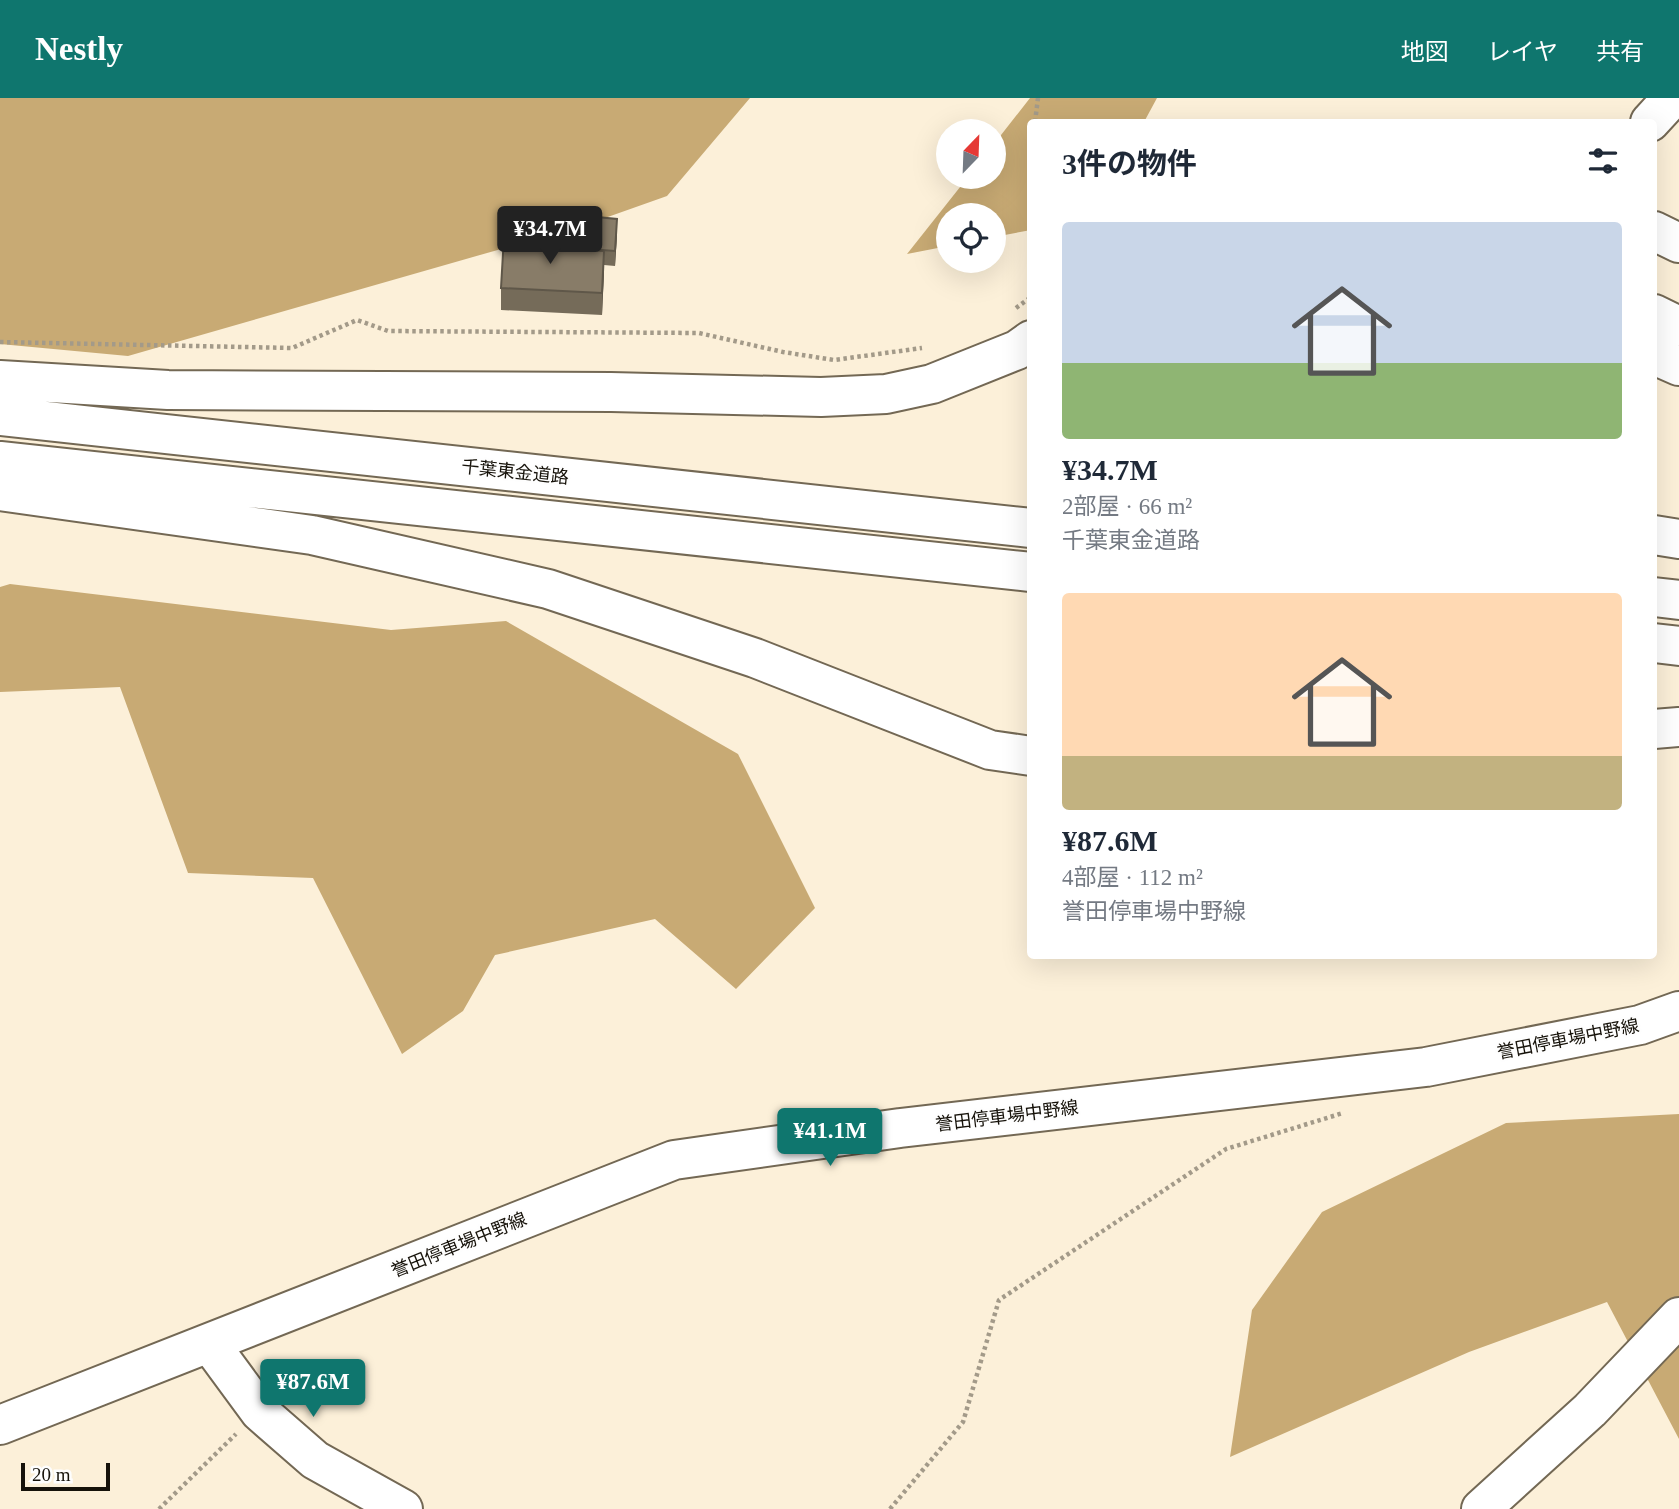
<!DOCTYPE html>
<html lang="ja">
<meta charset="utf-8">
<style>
body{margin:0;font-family:"Times New Roman","Noto Sans JP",serif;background:#f6f6f7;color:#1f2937;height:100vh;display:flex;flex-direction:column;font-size:26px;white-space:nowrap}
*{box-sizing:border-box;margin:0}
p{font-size:23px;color:#747a83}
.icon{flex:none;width:38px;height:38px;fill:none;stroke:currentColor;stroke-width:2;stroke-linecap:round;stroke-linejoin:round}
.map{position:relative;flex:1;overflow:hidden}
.panel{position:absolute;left:1027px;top:21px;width:630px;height:840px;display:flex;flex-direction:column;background:#fff;border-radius:7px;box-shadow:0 7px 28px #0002}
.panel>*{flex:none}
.needle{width:46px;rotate:23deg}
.controls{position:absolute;left:936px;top:21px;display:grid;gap:14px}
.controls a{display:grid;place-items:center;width:70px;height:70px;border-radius:50%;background:#fff;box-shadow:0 7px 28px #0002;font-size:35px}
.scale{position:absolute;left:21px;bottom:18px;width:89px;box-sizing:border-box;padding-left:7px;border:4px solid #16120a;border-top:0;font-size:19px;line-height:24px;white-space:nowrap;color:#16120a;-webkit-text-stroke:5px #fefefe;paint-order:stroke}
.price{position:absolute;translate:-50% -60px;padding:0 16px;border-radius:7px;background:#0f766e;color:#fff;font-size:23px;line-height:46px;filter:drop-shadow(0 2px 4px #0008)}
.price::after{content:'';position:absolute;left:50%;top:42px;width:21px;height:16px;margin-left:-10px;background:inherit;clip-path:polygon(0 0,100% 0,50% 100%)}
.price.on{background:#222;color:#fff}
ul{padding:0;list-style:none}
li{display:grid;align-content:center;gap:14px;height:371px;padding:0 35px}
li span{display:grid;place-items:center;height:217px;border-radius:7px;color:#555}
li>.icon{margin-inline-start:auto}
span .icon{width:126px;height:126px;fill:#fffc;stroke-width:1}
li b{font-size:30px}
h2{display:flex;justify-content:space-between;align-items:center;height:84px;padding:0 35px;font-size:30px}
header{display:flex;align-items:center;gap:42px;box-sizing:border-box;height:98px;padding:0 35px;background:#0f766e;color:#fff}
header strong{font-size:33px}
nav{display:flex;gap:38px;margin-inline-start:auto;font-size:24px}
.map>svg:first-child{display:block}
.forest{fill:#c8aa74}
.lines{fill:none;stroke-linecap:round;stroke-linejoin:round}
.minor-casing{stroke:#736854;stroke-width:42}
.major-casing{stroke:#736854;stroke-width:42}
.highway-casing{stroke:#736854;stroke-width:42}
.path{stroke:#a39a89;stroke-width:4.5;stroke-dasharray:3.5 3.5;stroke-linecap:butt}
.minor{stroke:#fff;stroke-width:38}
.major{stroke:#fff;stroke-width:38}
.highway{stroke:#fff;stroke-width:38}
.wall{fill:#756b59}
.shaded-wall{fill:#5f5749}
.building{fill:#887c68;stroke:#5f5749;stroke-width:2}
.labels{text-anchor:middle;stroke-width:5;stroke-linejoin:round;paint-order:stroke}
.street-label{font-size:18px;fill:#16120a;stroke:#fefefe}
</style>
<header>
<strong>Nestly</strong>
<nav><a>地図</a><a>レイヤ</a><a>共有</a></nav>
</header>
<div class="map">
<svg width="1679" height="1411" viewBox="0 0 1679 1411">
<rect width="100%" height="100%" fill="#fcf0d9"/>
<path class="forest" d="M 0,0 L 750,0 L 667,98 L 588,126 L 128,258 L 0,246 Z
M 1030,0 L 1157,0 L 1144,24 L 1031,24 L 1031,132 L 994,139 L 994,117 L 948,117 L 948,148 L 907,156 L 968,79 L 994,79 L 994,46 Z
M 10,486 L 391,532 L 506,523 L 738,656 L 815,810 L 736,891 L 655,821 L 495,857 L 463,913 L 402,956 L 313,780 L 188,775 L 120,589 L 0,594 L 0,489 Z
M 1679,1016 L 1679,1341 L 1607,1204 L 1469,1254 L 1230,1359 L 1252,1212 L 1322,1114 L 1506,1025 Z"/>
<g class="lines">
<g class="minor-casing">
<path id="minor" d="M 1650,24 L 1672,0
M 1654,133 L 1679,145
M 210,1246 L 260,1314 L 315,1362 L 403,1411
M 1481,1411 L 1590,1312 L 1679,1219"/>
</g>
<g class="major-casing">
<path id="major" d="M 0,1327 L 674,1062 L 900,1030 L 1426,969 L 1640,927 L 1679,913"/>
</g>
<g class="highway-casing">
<path id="highway" d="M 1654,216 L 1679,228
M 1654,257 L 1679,268
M 0,282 L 168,292 L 611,294 L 821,299 L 886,296 L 932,286 L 1017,252 L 1031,242
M 0,318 L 1031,430
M 0,363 L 1031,474
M 0,393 L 312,437 L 548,491 L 755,560 L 990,652 L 1031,658
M 1654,437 L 1679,441
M 1654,499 L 1679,502
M 1654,545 L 1679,548
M 1654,631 L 1679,629"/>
</g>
<path class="path" d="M 1035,24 L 1038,0
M 1031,88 L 1031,159
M 1016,210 L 1031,199
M 0,244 L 292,250 L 357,222 L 388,233 L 699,235 L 783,254 L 834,262 L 922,250
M 159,1411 L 236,1336
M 890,1411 L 963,1324 L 999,1202 L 1226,1051 L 1343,1015"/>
<use href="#minor" class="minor"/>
<use href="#major" class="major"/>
<use href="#highway" class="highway"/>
</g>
<path class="wall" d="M 576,117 L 617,136 L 615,168 L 604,167 L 602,217 L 501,212 L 501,190 L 568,151 L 574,152 Z"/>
<path class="shaded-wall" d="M 617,121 L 617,136 L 615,168 L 615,153 Z
M 604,153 L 604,175 L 602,217 L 602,195 Z"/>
<path class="building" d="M 576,117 L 617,121 L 615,153 L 574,150 Z
M 504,138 L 568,141 L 567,151 L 604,153 L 602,195 L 501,190 Z"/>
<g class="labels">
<g class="street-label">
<text transform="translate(515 374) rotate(6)" y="6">千葉東金道路</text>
<text transform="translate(1568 941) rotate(-11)" y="6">誉田停車場中野線</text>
<text transform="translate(1007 1018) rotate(-7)" y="6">誉田停車場中野線</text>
<text transform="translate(459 1147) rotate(-22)" y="6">誉田停車場中野線</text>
</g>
</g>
</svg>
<div class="controls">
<a><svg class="needle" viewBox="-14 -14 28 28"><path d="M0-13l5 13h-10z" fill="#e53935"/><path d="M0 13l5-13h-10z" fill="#747a83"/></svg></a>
<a><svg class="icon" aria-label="locate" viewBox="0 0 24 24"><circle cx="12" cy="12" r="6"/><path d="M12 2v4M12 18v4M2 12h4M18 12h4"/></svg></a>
</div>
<div class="scale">20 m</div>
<b class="price on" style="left:550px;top:168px">¥34.7M</b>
<b class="price" style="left:830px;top:1070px">¥41.1M</b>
<b class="price" style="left:313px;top:1321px">¥87.6M</b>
<section class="panel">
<h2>3件の物件<svg class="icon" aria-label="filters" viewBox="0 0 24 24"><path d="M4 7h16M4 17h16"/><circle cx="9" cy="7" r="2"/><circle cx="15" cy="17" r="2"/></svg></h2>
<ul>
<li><span style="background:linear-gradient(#c9d6e8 65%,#8fb573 0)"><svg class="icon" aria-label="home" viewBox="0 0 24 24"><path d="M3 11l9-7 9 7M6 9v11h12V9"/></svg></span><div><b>¥34.7M</b><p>2部屋 · 66 m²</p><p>千葉東金道路</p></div></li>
<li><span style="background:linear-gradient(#ffd9b3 75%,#c2b280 0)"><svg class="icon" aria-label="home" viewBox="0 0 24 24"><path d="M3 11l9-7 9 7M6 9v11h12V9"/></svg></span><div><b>¥87.6M</b><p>4部屋 · 112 m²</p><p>誉田停車場中野線</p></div></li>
</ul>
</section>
</div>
